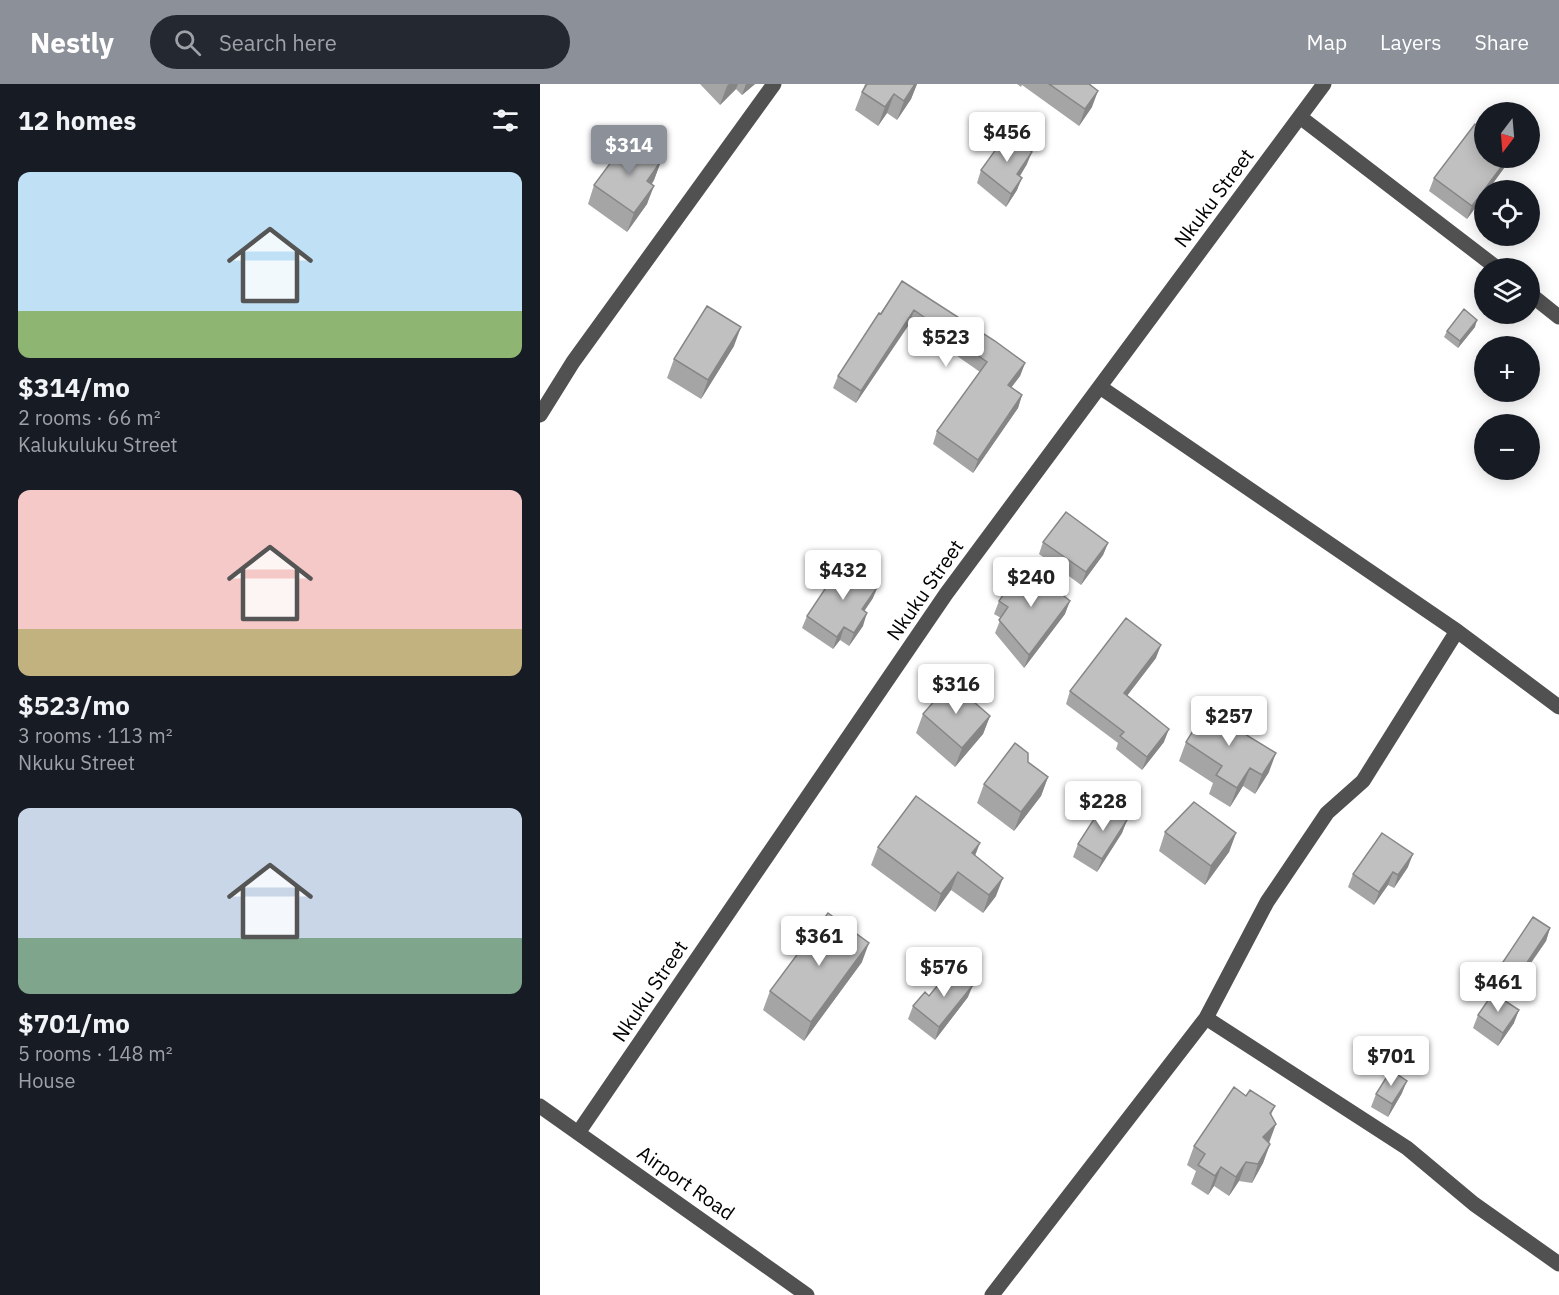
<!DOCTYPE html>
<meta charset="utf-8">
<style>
body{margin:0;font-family:"IBM Plex Sans",sans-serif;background:#242831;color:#f1f3f6;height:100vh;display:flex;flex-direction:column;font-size:22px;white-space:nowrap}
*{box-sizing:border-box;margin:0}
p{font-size:20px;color:#9ea1a6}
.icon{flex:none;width:33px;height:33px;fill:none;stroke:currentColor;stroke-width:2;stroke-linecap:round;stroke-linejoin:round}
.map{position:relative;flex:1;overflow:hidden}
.side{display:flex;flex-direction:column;background:#171b24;width:540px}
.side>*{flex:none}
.needle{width:39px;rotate:196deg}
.tools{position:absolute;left:934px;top:18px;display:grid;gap:12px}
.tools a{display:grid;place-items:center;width:66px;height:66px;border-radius:50%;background:#171b24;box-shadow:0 3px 15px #0003;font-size:30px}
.price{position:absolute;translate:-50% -51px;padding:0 14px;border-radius:6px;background:#fff;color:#222;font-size:20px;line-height:39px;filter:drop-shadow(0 2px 3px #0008)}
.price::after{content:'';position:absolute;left:50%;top:36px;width:18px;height:14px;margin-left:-9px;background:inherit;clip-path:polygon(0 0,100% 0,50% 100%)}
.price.active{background:#8c9099;color:#fff}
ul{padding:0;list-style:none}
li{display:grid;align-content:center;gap:12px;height:318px;padding:0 18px}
li span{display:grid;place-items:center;height:186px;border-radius:12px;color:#555}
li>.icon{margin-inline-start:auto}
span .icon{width:108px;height:108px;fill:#fffc;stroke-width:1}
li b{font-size:26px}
h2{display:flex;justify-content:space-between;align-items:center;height:72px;padding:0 18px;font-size:26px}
header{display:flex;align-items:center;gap:36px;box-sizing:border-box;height:84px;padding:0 30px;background:#8c9099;color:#fff}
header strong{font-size:28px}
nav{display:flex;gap:33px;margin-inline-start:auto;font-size:21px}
.search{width:420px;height:54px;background:#242831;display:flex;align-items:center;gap:15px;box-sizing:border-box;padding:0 21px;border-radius:33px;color:#9ea1a6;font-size:22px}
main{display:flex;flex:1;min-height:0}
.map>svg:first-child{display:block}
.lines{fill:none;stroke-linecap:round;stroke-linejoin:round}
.minor{stroke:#515151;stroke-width:15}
.wall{fill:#a5a5a5}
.shaded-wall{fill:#868686}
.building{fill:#c0c0c0;stroke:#868686;stroke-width:1.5}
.labels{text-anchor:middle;stroke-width:4.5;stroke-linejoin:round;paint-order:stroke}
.street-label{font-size:20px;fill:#000;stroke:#fff}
</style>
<header>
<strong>Nestly</strong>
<div class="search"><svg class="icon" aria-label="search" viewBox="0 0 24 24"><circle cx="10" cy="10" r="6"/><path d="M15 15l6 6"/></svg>Search here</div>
<nav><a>Map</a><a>Layers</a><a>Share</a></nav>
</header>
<main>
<section class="side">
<h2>12 homes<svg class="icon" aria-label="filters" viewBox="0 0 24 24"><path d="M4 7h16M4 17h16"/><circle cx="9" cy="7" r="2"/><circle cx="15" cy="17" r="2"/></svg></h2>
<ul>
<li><span style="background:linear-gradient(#bfe0f5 75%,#8fb573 0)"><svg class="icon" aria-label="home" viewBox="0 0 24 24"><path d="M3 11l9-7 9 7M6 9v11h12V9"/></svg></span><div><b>$314/mo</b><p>2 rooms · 66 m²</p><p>Kalukuluku Street</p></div></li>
<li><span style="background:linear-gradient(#f6c9c9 75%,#c2b280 0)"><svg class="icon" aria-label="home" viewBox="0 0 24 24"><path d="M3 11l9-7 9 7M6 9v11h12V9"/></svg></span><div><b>$523/mo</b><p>3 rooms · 113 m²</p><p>Nkuku Street</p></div></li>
<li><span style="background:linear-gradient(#c9d6e8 70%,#7fa58c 0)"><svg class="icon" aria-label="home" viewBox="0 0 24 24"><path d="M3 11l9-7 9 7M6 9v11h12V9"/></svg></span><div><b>$701/mo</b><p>5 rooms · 148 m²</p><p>House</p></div></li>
</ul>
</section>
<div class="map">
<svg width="1019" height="1211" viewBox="0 0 1019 1211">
<rect width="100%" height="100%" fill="#fff"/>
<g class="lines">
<path class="minor" d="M 760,33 L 957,184
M 990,210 L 1019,233
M 560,303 L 917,547 L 1019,623
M 0,331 L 33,278 L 234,0
M 666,934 L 867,1064 L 934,1120 L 1019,1180
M 0,1022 L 267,1211
M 38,1049 L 406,510 L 784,0
M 452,1211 L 666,934 L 727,818 L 787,729 L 823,697 L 917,547"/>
</g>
<path class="wall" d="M 160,0 L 215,0 L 202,11 L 196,5 L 180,21 Z
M 325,0 L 377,0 L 371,15 L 357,36 L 347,29 L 338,42 L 315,26 Z
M 477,0 L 551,0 L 552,23 L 539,42 L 482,1 L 481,3 Z
M 945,74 L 970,74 L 967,80 L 927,135 L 889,107 L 894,94 Z
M 121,77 L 114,96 L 112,100 L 107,120 L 87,148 L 48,120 L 54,101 Z
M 487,80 L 480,92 L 477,106 L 466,123 L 437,99 L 441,86 Z
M 362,197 L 485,279 L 480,292 L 471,304 L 482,311 L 478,324 L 433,389 L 393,360 L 397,347 L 440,288 L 370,239 L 316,319 L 293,304 L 298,292 Z
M 935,243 L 918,264 L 904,253 L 907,247 Z
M 194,262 L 161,315 L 127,294 L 134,275 Z
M 503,458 L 568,459 L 563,471 L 541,501 L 499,470 Z
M 333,514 L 324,527 L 323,542 L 309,562 L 300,556 L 293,565 L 262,544 L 267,532 Z
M 459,517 L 525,530 L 484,584 L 455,549 L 461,534 L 454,530 Z
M 616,574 L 587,612 L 624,658 L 602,686 L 576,665 L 578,659 L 526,620 L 530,607 Z
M 383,630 L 450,632 L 443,650 L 415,683 L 376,649 Z
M 698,639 L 696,644 L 729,688 L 715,710 L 703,702 L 690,723 L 669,710 L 673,699 L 639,677 L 646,658 Z
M 488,678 L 508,693 L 501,712 L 474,747 L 437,719 L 444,700 Z
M 587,736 L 582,749 L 557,788 L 533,773 L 538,760 Z
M 625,748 L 696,749 L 689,768 L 665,801 L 619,767 Z
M 338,763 L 435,772 L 456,812 L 443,829 L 411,806 L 395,828 L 331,781 Z
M 868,783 L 854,804 L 848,801 L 834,821 L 808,803 L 813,790 Z
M 1010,844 L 1006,857 L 973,905 L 956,894 L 961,881 Z
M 322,878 L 264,957 L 223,926 L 230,907 Z
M 389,912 L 428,913 L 395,956 L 368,935 L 373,922 Z
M 938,931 L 974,939 L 958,962 L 933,944 Z
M 862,1009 L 848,1033 L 831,1023 L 836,1010 Z
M 706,1012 L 735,1022 L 731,1031 L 729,1059 L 730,1060 L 723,1079 L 712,1099 L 699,1097 L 689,1112 L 674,1102 L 668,1111 L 651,1100 L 656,1087 L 647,1081 L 654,1062 Z"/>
<path class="shaded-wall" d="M 189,0 L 198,0 L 196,5 L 180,21 L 187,2 Z
M 206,0 L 215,0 L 202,11 Z
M 375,0 L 377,0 L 371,15 L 357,36 L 364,17 Z
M 558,7 L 552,23 L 539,42 L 545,25 Z
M 354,10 L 347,29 L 338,42 L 345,23 Z
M 492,68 L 487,80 L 473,103 L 477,90 Z
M 968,74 L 970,74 L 967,80 L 948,106 L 945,106 L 945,111 L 927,135 L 932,122 Z
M 121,77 L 114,96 L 100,116 L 107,97 Z
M 482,94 L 477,106 L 466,123 L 471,110 Z
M 114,102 L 107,120 L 87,148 L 94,129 Z
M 374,226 L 370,239 L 316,319 L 321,307 Z
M 937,236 L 935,243 L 918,264 L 920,257 Z
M 201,243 L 194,262 L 161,315 L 168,296 Z
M 485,279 L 480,292 L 463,314 L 468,301 Z
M 482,311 L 478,324 L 433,389 L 438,376 Z
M 568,459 L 563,471 L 541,501 L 546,488 Z
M 338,502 L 333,514 L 317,538 L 322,525 Z
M 530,517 L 525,530 L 484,584 L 489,571 Z
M 327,529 L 323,542 L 309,562 L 314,549 Z
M 304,543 L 300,556 L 293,565 L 297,553 Z
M 621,561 L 616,574 L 579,622 L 584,609 Z
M 450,632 L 443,650 L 415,683 L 422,664 Z
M 629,645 L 624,658 L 602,686 L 607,673 Z
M 736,669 L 729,688 L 715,710 L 722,691 Z
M 710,684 L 703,702 L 690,723 L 697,704 Z
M 508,693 L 501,712 L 474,747 L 481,728 Z
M 587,736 L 582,749 L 557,788 L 562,775 Z
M 696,749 L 689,768 L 665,801 L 671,782 Z
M 440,759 L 433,777 L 432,769 Z
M 873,770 L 868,783 L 854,804 L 858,791 Z
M 418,788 L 411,806 L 395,828 L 401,810 Z
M 853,788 L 848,801 L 834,821 L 839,808 Z
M 463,794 L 456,812 L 443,829 L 449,811 Z
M 1010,844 L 1006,857 L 973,905 L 978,892 Z
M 329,859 L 322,878 L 264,957 L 271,938 Z
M 433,901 L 428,913 L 395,956 L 399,943 Z
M 979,926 L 974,939 L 958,962 L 963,949 Z
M 867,997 L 862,1009 L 848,1033 L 852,1020 Z
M 736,1040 L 729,1059 L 723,1053 Z
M 730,1060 L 723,1079 L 712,1099 L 718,1080 Z
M 706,1078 L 699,1097 L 689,1112 L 696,1093 Z
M 681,1083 L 674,1102 L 668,1111 L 675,1092 Z"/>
<path class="building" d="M 327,0 L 375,0 L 364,17 L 354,10 L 345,23 L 322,8 Z
M 509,0 L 549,0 L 558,7 L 545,25 Z
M 935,40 L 945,47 L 945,74 L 968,74 L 932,122 L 894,94 Z
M 467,50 L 492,68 L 477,90 L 482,94 L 471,110 L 441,86 Z
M 89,54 L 121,77 L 107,97 L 114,102 L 94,129 L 54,101 Z
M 362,197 L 455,257 L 485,279 L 468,301 L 482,311 L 438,376 L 397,347 L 447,278 L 374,226 L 321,307 L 298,292 L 339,229 L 341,230 Z
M 167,222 L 201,243 L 168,296 L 134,275 Z
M 924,225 L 937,236 L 920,257 L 907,247 Z
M 526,428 L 568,459 L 546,488 L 503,458 Z
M 303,478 L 338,502 L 322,525 L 327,529 L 314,549 L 304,543 L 297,553 L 267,532 Z
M 484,480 L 530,517 L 489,571 L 459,536 L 468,523 L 459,517 Z
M 586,534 L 621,561 L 584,609 L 629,645 L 607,673 L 580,652 L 584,648 L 530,607 Z
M 411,598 L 450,632 L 422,664 L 383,630 Z
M 669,621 L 698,639 L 695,644 L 736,669 L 722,691 L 710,684 L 697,704 L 676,691 L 682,682 L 646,658 Z
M 475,659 L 488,669 L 488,678 L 508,693 L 481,728 L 444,700 Z
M 376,712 L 440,759 L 432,769 L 463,794 L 449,811 L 418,788 L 401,810 L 338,763 Z
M 654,718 L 696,749 L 671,782 L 625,748 Z
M 563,721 L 587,736 L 562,775 L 538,760 Z
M 842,749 L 873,770 L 858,791 L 853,788 L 839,808 L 813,790 Z
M 288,829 L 329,859 L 271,938 L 230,907 Z
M 993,833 L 1010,844 L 978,892 L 961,881 Z
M 412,884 L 433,901 L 399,943 L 373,922 L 385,908 L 389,912 Z
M 953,909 L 979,926 L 963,949 L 938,931 Z
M 851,986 L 867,997 L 852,1020 L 836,1010 Z
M 694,1003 L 706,1012 L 710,1006 L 735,1022 L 730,1029 L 736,1040 L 723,1053 L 730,1060 L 718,1080 L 706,1078 L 696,1093 L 681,1083 L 675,1092 L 658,1081 L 665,1070 L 654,1062 Z"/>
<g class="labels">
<g class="street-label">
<text transform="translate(674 114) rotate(-53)" y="7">Nkuku Street</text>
<text transform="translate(385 506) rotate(-55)" y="7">Nkuku Street</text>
<text transform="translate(110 907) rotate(-56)" y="7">Nkuku Street</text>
<text transform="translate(146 1099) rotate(35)" y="7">Airport Road</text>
</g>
</g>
</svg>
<div class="tools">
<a><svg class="needle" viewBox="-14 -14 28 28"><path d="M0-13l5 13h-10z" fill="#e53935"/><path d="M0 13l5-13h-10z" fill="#9ea1a6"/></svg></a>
<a><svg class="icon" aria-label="locate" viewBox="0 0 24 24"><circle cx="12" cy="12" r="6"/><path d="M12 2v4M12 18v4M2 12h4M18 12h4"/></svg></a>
<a><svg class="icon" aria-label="layers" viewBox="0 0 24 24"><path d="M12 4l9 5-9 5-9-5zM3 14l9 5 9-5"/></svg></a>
<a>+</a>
<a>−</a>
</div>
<b class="price" style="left:467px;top:79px">$456</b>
<b class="price active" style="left:89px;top:92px">$314</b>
<b class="price" style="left:406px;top:284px">$523</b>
<b class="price" style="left:303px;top:517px">$432</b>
<b class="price" style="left:491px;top:524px">$240</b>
<b class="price" style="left:416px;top:631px">$316</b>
<b class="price" style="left:689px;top:663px">$257</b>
<b class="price" style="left:563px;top:748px">$228</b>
<b class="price" style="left:279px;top:883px">$361</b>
<b class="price" style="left:404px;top:914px">$576</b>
<b class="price" style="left:958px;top:929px">$461</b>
<b class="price" style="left:851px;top:1003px">$701</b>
</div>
</main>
